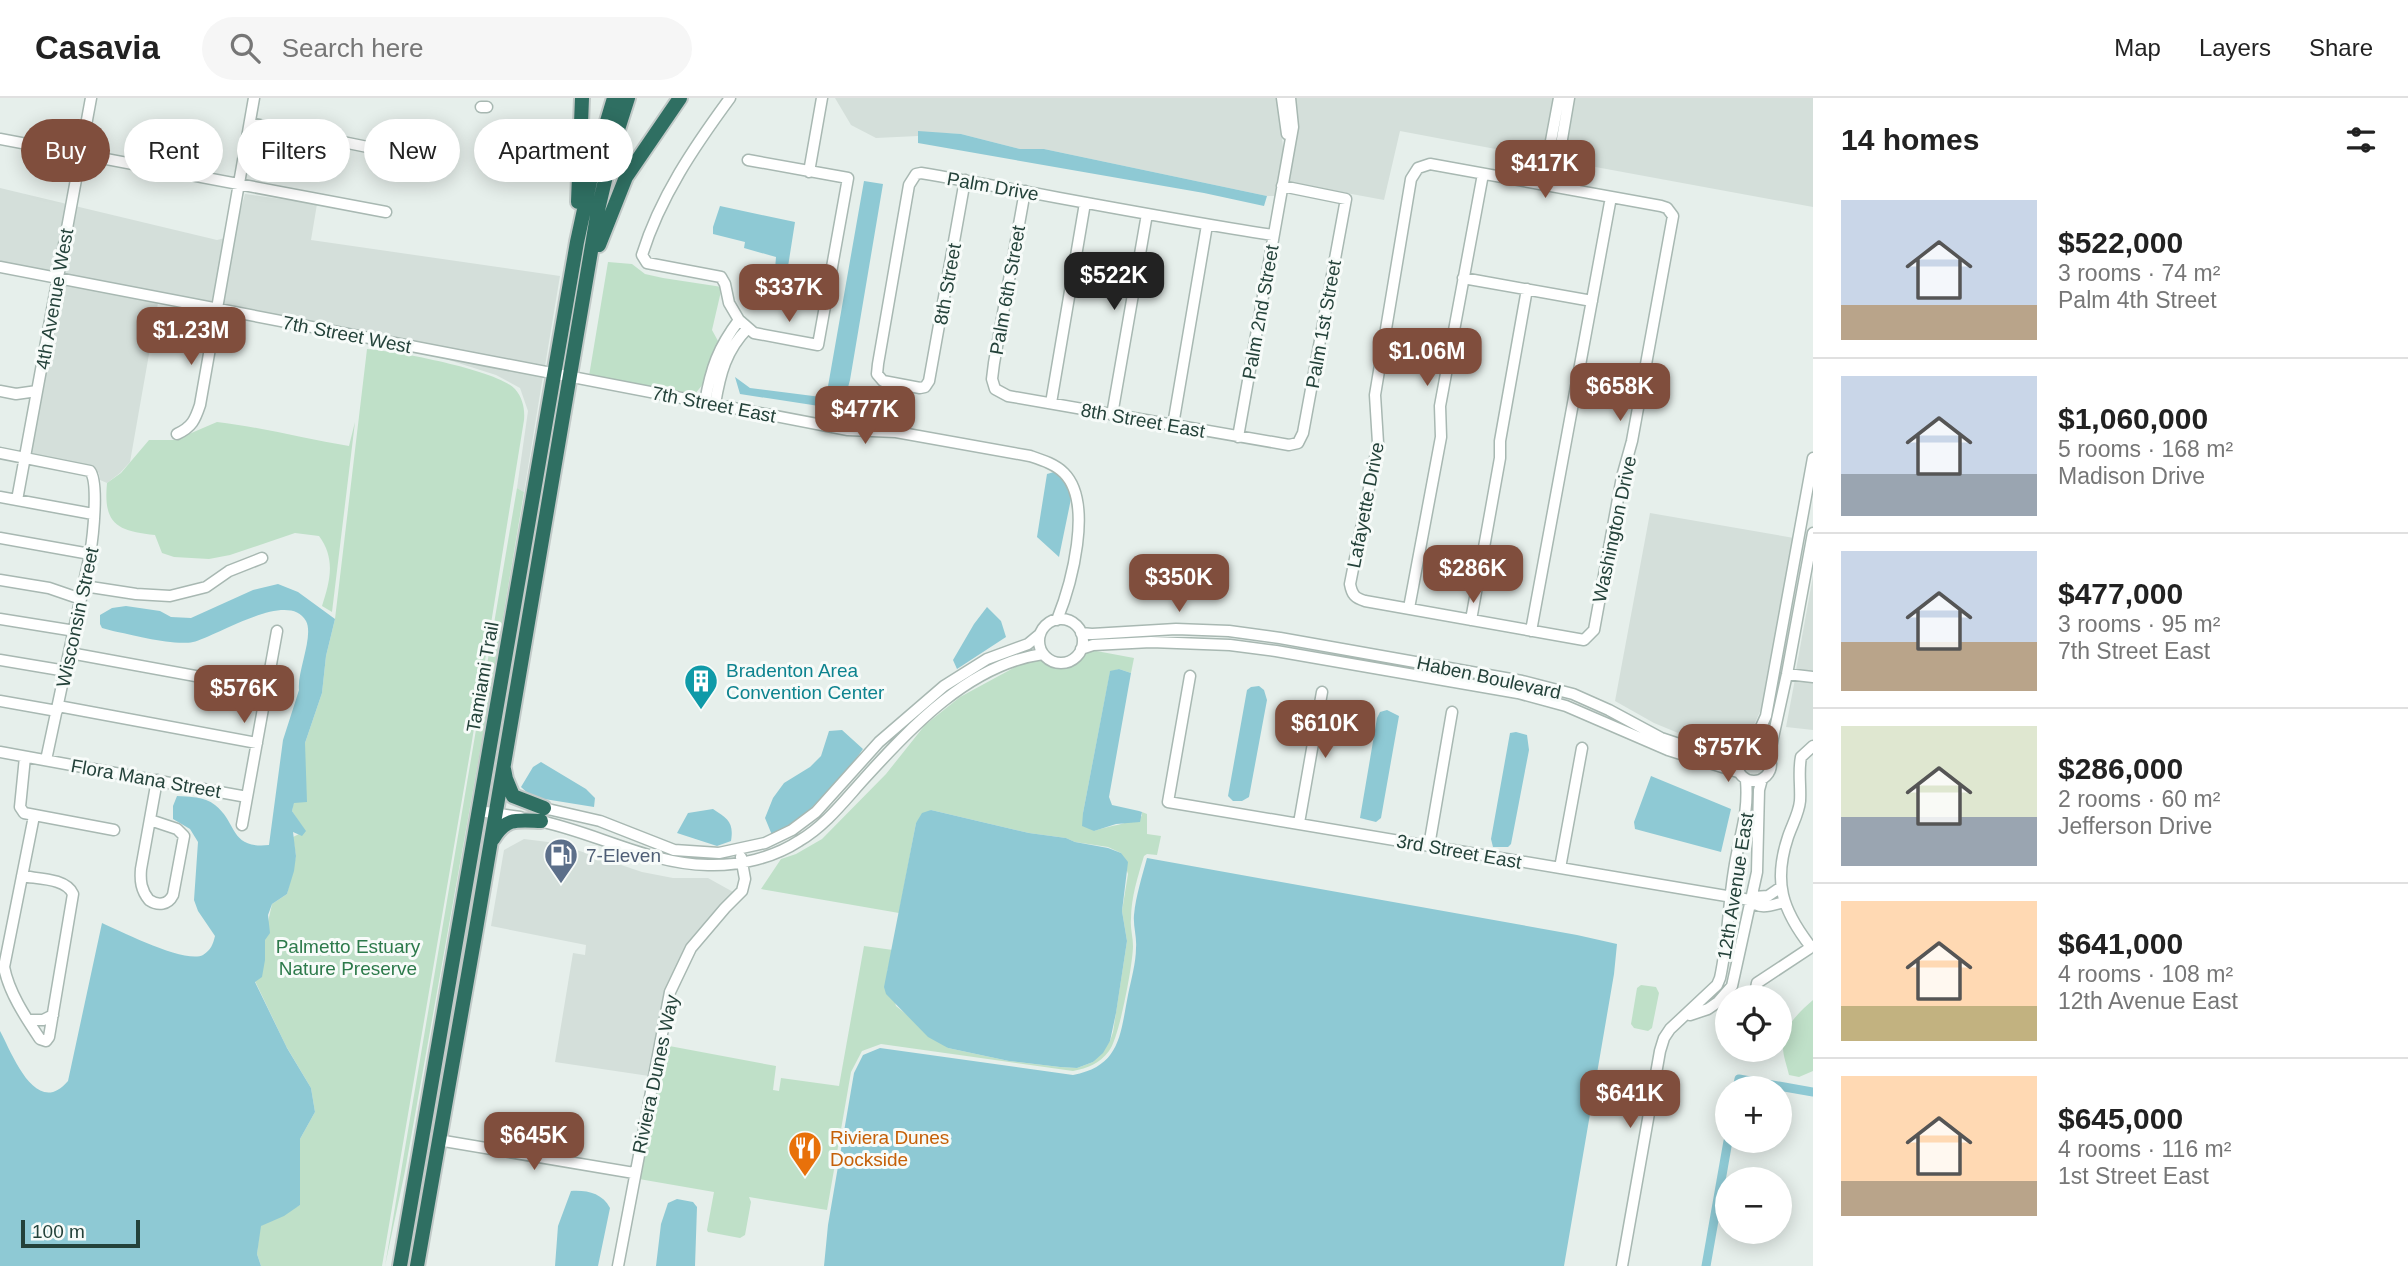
<!DOCTYPE html>
<meta charset="utf-8">
<style>
body{margin:0;font-family:Arial,sans-serif;background:#f6f6f6;color:#222;height:100vh;display:flex;flex-direction:column;font-size:26px;white-space:nowrap}
*{box-sizing:border-box;margin:0}
p{font-size:23px;color:#767676}
.icon{flex:none;width:38px;height:38px;fill:none;stroke:currentColor;stroke-width:2;stroke-linecap:round;stroke-linejoin:round}
.map{position:relative;flex:1;overflow:hidden}
.details{display:flex;flex-direction:column;background:#fff;width:595px}
.details>*{flex:none}
.top-card{position:absolute;left:21px;top:21px;width:665px;height:63px;display:flex;gap:14px}
.controls{position:absolute;left:1715px;top:887px;display:grid;gap:14px}
.controls a{display:grid;place-items:center;width:77px;height:77px;border-radius:50%;background:#fff;box-shadow:0 4px 18px #0003;font-size:35px}
.scale{position:absolute;left:21px;bottom:18px;width:119px;box-sizing:border-box;padding-left:7px;border:4px solid #24423a;border-top:0;font-size:19px;line-height:24px;white-space:nowrap;color:#24423a;-webkit-text-stroke:5px #f7fbf9;paint-order:stroke}
.price{position:absolute;translate:-50% -60px;padding:0 16px;border-radius:14px;background:#804e3d;color:#fff;font-size:23px;line-height:46px;filter:drop-shadow(0 2px 4px #0008)}
.price::after{content:'';position:absolute;left:50%;top:42px;width:21px;height:16px;margin-left:-10px;background:inherit;clip-path:polygon(0 0,100% 0,50% 100%)}
.price.selected{background:#222;color:#fff}
ul{padding:0;list-style:none}
li{display:flex;align-items:center;gap:21px;height:175px;padding:0 28px}
li+li{border-top:2px solid #e0e0e0}
li span{display:grid;place-items:center;flex:none;width:196px;height:140px;border-radius:0px;color:#555}
li>.icon{margin-inline-start:auto}
span .icon{width:84px;height:84px;fill:#fffc;stroke-width:1}
li b{font-size:30px}
h2{display:flex;justify-content:space-between;align-items:center;height:84px;padding:0 28px;font-size:30px}
.chip{padding:0 24px;border-radius:32px;background:#fff;box-shadow:0 4px 18px #0003;font-size:24px;line-height:63px}
.chip.selected{background:#804e3d;color:#fff}
header{display:flex;align-items:center;gap:42px;box-sizing:border-box;height:98px;padding:0 35px;background:#fff;border-bottom:2px solid #e0e0e0}
header strong{font-size:33px}
nav{display:flex;gap:38px;margin-inline-start:auto;font-size:24px}
.search{width:490px;height:63px;background:#f6f6f6;display:flex;align-items:center;gap:18px;box-sizing:border-box;padding:0 24px;border-radius:38px;color:#767676;font-size:26px}
main{display:flex;flex:1;min-height:0}
.map>svg:first-child{display:block}
.built{fill:#d4dfda}
.green{fill:#bfe0c8}
.water{fill:#8ec9d4}
.lines{fill:none;stroke-linecap:round;stroke-linejoin:round}
.canal{stroke:#8ec9d4;stroke-width:9}
.minor-casing{stroke:#a8b8b2;stroke-width:13}
.highway-casing{stroke:#c2cac8;stroke-width:18}
.minor{stroke:#fff;stroke-width:10}
.highway{stroke:#2f6f62;stroke-width:14}
.labels{text-anchor:middle;stroke-width:6;stroke-linejoin:round;paint-order:stroke}
.street-label{font-size:19px;fill:#24423a;stroke:#f7fbf9}
.culture-label{font-size:19px;fill:#0d838f;stroke:#f7fbf9;text-anchor:start}
.service-label{font-size:19px;fill:#4e5e75;stroke:#f7fbf9;text-anchor:start}
.park-label{font-size:19px;fill:#2d7a4b;stroke:#f7fbf9}
.food-label{font-size:19px;fill:#c56008;stroke:#f7fbf9;text-anchor:start}
</style>
<header>
<strong>Casavia</strong>
<div class="search"><svg class="icon" aria-label="search" viewBox="0 0 24 24"><circle cx="10" cy="10" r="6"/><path d="M15 15l6 6"/></svg>Search here</div>
<nav><a>Map</a><a>Layers</a><a>Share</a></nav>
</header>
<main>
<div class="map">
<svg width="1813" height="1168" viewBox="0 0 1813 1168">
<rect width="100%" height="100%" fill="#e6efeb"/>
<path class="built" d="M 835,0 L 1277,0 L 1284,57 L 1276,98 L 1267,98 L 1044,51 L 1020,51 L 961,36 L 918,34 L 918,38 L 876,40 L 851,27 Z
M 1294,0 L 1555,0 L 1544,60 L 1400,33 L 1384,102 L 1287,84 L 1293,61 Z
M 1573,0 L 1813,0 L 1813,109 L 1563,63 Z
M 0,90 L 67,106 L 54,175 L 0,164 Z
M 245,96 L 317,106 L 311,142 L 560,178 L 545,268 L 221,208 L 233,138 Z
M 75,108 L 217,142 L 225,140 L 213,206 L 63,177 Z
M 61,186 L 158,205 L 130,364 L 120,375 L 107,385 L 100,382 L 99,375 L 91,369 L 31,356 Z
M 433,257 L 543,278 L 524,394 L 517,390 L 528,313 L 520,290 L 496,277 Z
M 1650,415 L 1794,440 L 1764,605 L 1747,642 L 1730,648 L 1700,644 L 1654,625 L 1615,603 Z
M 1813,478 L 1813,575 L 1796,572 Z
M 1795,581 L 1813,584 L 1813,632 L 1786,629 Z
M 524,741 L 556,745 L 642,774 L 673,780 L 708,780 L 735,795 L 688,847 L 649,978 L 555,964 L 573,855 L 585,857 L 586,847 L 491,828 L 504,752 Z"/>
<path class="green" d="M 608,164 L 632,166 L 645,176 L 663,180 L 722,189 L 712,232 L 718,243 L 703,286 L 695,296 L 589,278 Z
M 367,251 C 396,253 497,272 515,291 C 523,300 525,312 524,322 L 471,649 L 382,1168 L 261,1168 L 257,1156 L 260,1128 L 300,1107 L 300,1041 L 315,1014 L 311,990 L 286,948 L 255,883 L 272,806 L 287,796 L 296,758 L 293,739 L 305,733 L 292,713 L 305,645 L 322,595 L 326,558 L 335,521 Z
M 217,324 C 261,329 305,341 349,348 L 355,324 L 332,514 L 322,508 C 330,483 336,461 319,438 L 295,435 L 230,457 L 209,461 L 174,459 L 162,455 L 155,437 C 117,433 103,426 107,385 L 121,375 L 149,342 L 175,342 Z
M 517,390 L 524,394 L 489,603 L 405,1073 L 385,1168 Z
M 1091,552 L 1134,560 L 1131,575 L 1119,571 L 1110,574 L 1083,715 L 1094,733 C 1110,727 1127,727 1142,718 L 1142,714 L 1147,716 L 1147,736 L 1161,738 L 1157,757 L 1147,756 L 1144,758 C 1138,778 1131,799 1131,821 C 1130,830 1133,839 1133,848 C 1133,866 1119,941 1109,953 C 1099,966 1088,970 1073,973 L 881,946 L 862,953 L 851,974 L 827,1112 L 749,1099 L 751,1104 L 745,1137 L 740,1140 L 708,1134 L 707,1132 L 714,1094 L 639,1081 L 664,947 L 776,968 L 773,992 L 779,993 L 781,980 L 839,988 L 864,848 L 893,852 L 887,874 L 896,908 L 948,950 L 1009,963 L 1060,969 L 1077,970 L 1093,964 L 1110,943 L 1113,934 L 1127,843 L 1122,813 L 1128,776 L 1121,755 L 1108,749 L 1075,744 L 1066,740 L 1029,735 L 931,712 L 916,725 L 899,815 L 761,791 L 781,761 L 796,756 L 822,741 L 886,676 L 925,627 L 960,599 L 1028,562 L 1041,560 C 1065,583 1073,558 1091,552 Z
M 1641,887 L 1656,889 L 1659,895 L 1652,930 L 1648,933 L 1634,930 L 1631,926 L 1637,890 Z
M 1813,902 L 1813,973 L 1799,979 L 1789,977 C 1787,968 1783,958 1783,949 C 1782,930 1800,913 1813,902 Z"/>
<path class="water" d="M 918,33 L 961,36 L 1020,51 L 1044,51 L 1267,98 L 1264,108 L 1204,95 L 918,45 Z
M 864,83 L 883,86 L 850,282 L 844,304 L 832,310 L 740,296 L 735,279 L 750,290 L 821,299 L 827,294 Z
M 720,108 L 795,124 L 787,175 L 775,171 L 776,159 L 744,150 L 745,144 L 713,136 L 713,129 Z
M 1054,374 L 1061,378 L 1072,396 L 1059,459 L 1037,439 L 1047,376 Z
M 278,486 L 298,494 L 335,521 L 326,558 L 322,595 L 305,645 L 307,704 L 294,705 L 292,713 L 306,733 L 302,738 L 293,734 L 296,758 L 294,773 L 287,796 L 272,806 L 268,817 L 270,835 L 265,842 L 265,862 L 262,879 L 255,884 L 287,950 L 311,990 L 315,1014 L 300,1041 L 300,1107 L 284,1118 L 261,1128 L 257,1156 L 261,1168 L 0,1168 L 0,933 C 12,955 36,1021 68,983 L 102,825 C 122,834 186,866 203,857 C 211,852 213,846 215,838 L 198,813 L 194,802 L 198,744 L 190,731 L 173,721 L 173,708 L 177,698 C 189,699 204,698 215,707 C 238,725 229,751 269,747 L 283,642 L 299,592 C 297,573 314,538 306,523 C 288,491 216,539 193,544 C 174,548 133,537 113,533 L 102,530 L 100,526 L 100,517 L 112,510 L 126,508 L 160,513 L 171,519 L 191,520 L 253,492 Z
M 987,509 L 1001,523 L 1006,539 L 957,571 L 953,562 L 974,526 Z
M 1119,571 L 1131,575 L 1109,699 L 1112,707 L 1139,713 L 1142,714 L 1140,724 L 1116,726 L 1094,733 L 1082,728 L 1083,715 L 1110,573 Z
M 1259,588 L 1264,592 L 1267,602 L 1249,699 L 1242,703 L 1233,703 L 1228,698 L 1247,592 L 1251,589 Z
M 1387,612 L 1399,618 L 1381,720 L 1376,724 L 1360,720 L 1377,620 L 1380,614 Z
M 842,632 L 863,651 L 844,678 L 797,724 L 772,737 L 765,720 L 773,700 L 784,685 L 810,669 L 821,658 L 829,633 Z
M 1516,634 L 1527,637 L 1529,652 L 1511,746 L 1508,749 L 1493,749 L 1491,741 L 1510,635 Z
M 541,664 L 586,691 L 595,700 L 594,709 L 532,699 L 521,689 L 533,669 Z
M 1651,678 L 1731,711 L 1721,754 L 1635,731 L 1634,724 Z
M 713,711 C 728,721 734,724 731,743 L 717,748 L 677,735 L 688,715 Z
M 931,712 L 1029,735 L 1066,740 L 1075,744 L 1108,750 L 1121,755 L 1128,764 L 1122,813 L 1127,843 L 1116,915 L 1110,943 L 1103,955 L 1093,964 L 1077,970 L 1060,969 L 1009,963 L 948,950 L 928,939 L 886,896 L 884,889 L 916,725 L 922,715 Z
M 1147,760 L 1577,837 L 1617,846 L 1614,876 L 1564,1168 L 824,1168 L 828,1127 L 854,975 L 863,957 L 880,950 L 1073,977 C 1120,968 1120,938 1128,897 C 1131,882 1136,865 1136,850 C 1137,839 1133,828 1134,817 C 1136,797 1142,779 1147,760 Z
M 571,1093 C 587,1092 602,1095 610,1110 L 598,1168 L 555,1168 L 558,1128 Z
M 677,1101 L 693,1104 L 697,1109 L 695,1168 L 656,1168 L 661,1126 L 668,1105 Z"/>
<g class="lines">
<path class="canal" d="M 1737,990 L 1739,981 L 1813,994
M 1706,1168 L 1728,1043"/>
<g class="minor-casing">
<path id="minor" d="M 730,0 C 694,49 660,99 642,157 L 647,165 L 721,179 L 725,186 L 729,205 L 739,222 L 754,235 L 818,247 L 848,80 L 748,62
M 1282,0 L 1287,36
M 481,9 L 487,9
M 250,25 L 397,55
M 0,41 L 386,114
M 1430,66 L 1661,108 L 1667,110 L 1673,118 L 1632,343 L 1622,379 L 1594,532 L 1584,542 L 1365,503 C 1355,500 1352,497 1350,486 L 1378,345 L 1375,297 L 1411,81 L 1418,70 Z
M 809,74 L 822,0
M 965,82 L 929,283 L 925,289 L 920,290 L 883,283 L 877,276 L 878,266 L 909,87 L 916,76 L 921,75 C 1038,95 1155,119 1273,137
M 1543,86 L 1559,0
M 1554,88 L 1569,0
M 1025,93 L 994,265 L 992,281 L 995,291 L 1008,298 L 1289,347 L 1298,345 L 1303,335 L 1346,101 L 1282,88
M 0,169 L 848,332 L 896,334 L 1030,358 C 1042,362 1055,366 1064,375 C 1094,405 1071,487 1057,522
M 1463,180 L 1592,203
M 0,293 L 16,296 L 37,293
M 705,304 C 711,270 718,250 739,222
M 1051,305 L 1085,105
M 715,306 C 720,276 726,252 748,230
M 1112,317 L 1147,116
M 1173,327 L 1207,127
M 177,336 C 192,329 195,322 200,307 L 254,0
M 1238,339 L 1293,29 L 1290,0
M 0,355 L 90,373 C 99,384 93,439 90,456 L 46,662
M 0,399 L 93,416
M 17,402 L 91,0
M 0,440 L 90,456
M 0,482 L 49,490 L 81,501
M 84,488 L 136,496 L 170,498 L 206,489 L 229,473 L 262,460
M 1409,510 L 1441,339 L 1440,308 L 1483,76
M 0,521 L 75,533
M1039 543a22 22 0 1 1 44 0a22 22 0 1 1-44 0Z
M 1471,522 L 1500,360 L 1500,343 L 1527,191
M 1531,533 L 1611,99
M 1081,535 L 1092,536 L 1176,531 L 1229,533 L 1280,540 L 1522,583 L 1573,596 L 1609,612 L 1661,640 L 1682,647 L 1740,656
M 1081,551 L 1093,547 L 1151,544 L 1230,547 L 1276,553 L 1518,595 L 1566,608 L 1668,652 L 1738,674
M 70,555 L 266,591
M 0,562 L 66,573
M 1787,576 L 1813,579
M 1190,578 L 1168,704 L 1750,802 C 1760,813 1772,807 1784,804
M 0,603 L 57,613
M 58,608 L 257,645
M1737 666a17 17 0 1 1 34 0a17 17 0 1 1-34 0Z
M 1752,649 L 1766,618 L 1813,360
M 0,654 L 247,699
M 1769,658 L 1787,576 L 1813,435
M 25,659 L 20,709 L 24,715 L 114,732
M 539,709 L 600,723 L 674,752 L 719,755 L 765,745 L 792,732 L 816,714 L 879,644 L 944,588 L 987,561 L 1028,546 L 1040,536
M 479,713 L 520,719
M 150,722 L 177,731 L 184,738 L 173,797 C 168,807 158,808 149,802 C 141,792 140,783 141,771 L 157,682
M 535,722 C 593,733 648,766 708,767 C 739,768 773,760 799,743 C 825,728 844,703 864,681 C 911,629 970,566 1043,556
M 1299,725 L 1322,594
M 242,727 L 277,533
M 1429,748 L 1452,614
M 1560,770 L 1582,650
M 22,778 C 38,781 66,780 73,796 L 49,939 L 46,943 L 40,941 C 26,920 9,895 4,869 L 34,718
M 1750,802 L 1754,799 L 1768,798 L 1781,789
M 1811,849 C 1782,812 1773,784 1788,739 C 1792,727 1799,715 1800,703 C 1801,688 1798,674 1801,659 L 1813,648
M 1754,900 L 1757,885 L 1813,848
M 1690,917 L 1708,911 L 1718,904 L 1732,888 L 1757,774 L 1759,692 L 1762,681
M 28,922 L 43,922 L 53,917
M 438,1042 L 634,1075
M 618,1168 L 670,894 L 691,850 L 725,810 L 742,793 L 745,781 L 741,759
M 1622,1168 L 1660,953 L 1664,940 L 1670,931 L 1717,887 L 1720,880 C 1728,844 1728,808 1734,772 C 1739,738 1749,718 1746,682"/>
</g>
<g class="highway-casing">
<path id="highway" d="M 578,104 L 582,0
M 599,147 L 626,79 L 680,0
M 504,671 L 506,681 L 513,698 L 544,710
M 493,741 C 506,719 517,722 541,723
M 400,1168 L 577,144 L 593,70 L 614,0
M 417,1168 L 475,837 L 598,112 L 614,44 L 628,0"/>
</g>
<use href="#minor" class="minor"/>
<use href="#highway" class="highway"/>
</g>
<defs>
<g id="building-pin" transform="scale(1.75)"><path d="M0 17L-7.5 6A9.5 9.5 0 1 1 7.5 6Z" fill="#0f9aa8" stroke="#f7fbf9"/><path d="M-4-6H4V6H1V3H-1V6H-4ZM-2.5-4.3h1.7v1.8h-1.7ZM.8-4.3h1.7v1.8H.8ZM-2.5-1h1.7V.8h-1.7ZM.8-1h1.7V.8H.8Z" fill="#fff"/></g>
<g id="fuel-pin" transform="scale(1.75)"><path d="M0 17L-7.5 6A9.5 9.5 0 1 1 7.5 6Z" fill="#5c6f8a" stroke="#f7fbf9"/><path d="M-5.5-6h7V0h2V4h1.3V-2.5L3-4.5l.8-.8L6-3V5H2.5V1h-1V6h-7ZM-4.2-4.7v3.2H.2V-4.7Z" fill="#fff"/></g>
<g id="restaurant-pin" transform="scale(1.75)"><path d="M0 17L-7.5 6A9.5 9.5 0 1 1 7.5 6Z" fill="#e8710a" stroke="#f7fbf9"/><path d="M-5-6h1v4h1v-4h1v4h1v-4h1v5L-1.5 .5V6h-2V.5L-5-1ZM5-6V6H3V1.5H1.5Q1.5-4 5-6Z" fill="#fff"/></g>
</defs>
<g fill-rule="evenodd">
<use href="#building-pin" x="701" y="583"/>
<use href="#fuel-pin" x="561" y="757"/>
<use href="#restaurant-pin" x="805" y="1050"/>
</g>
<g class="labels">
<g class="street-label">
<text transform="translate(993 88) rotate(10)" y="7">Palm Drive</text>
<text transform="translate(947 186) rotate(-80)" y="7">8th Street</text>
<text transform="translate(1007 192) rotate(-80)" y="7">Palm 6th Street</text>
<text transform="translate(54 201) rotate(-80)" y="7">4th Avenue West</text>
<text transform="translate(1260 214) rotate(-80)" y="7">Palm 2nd Street</text>
<text transform="translate(1323 226) rotate(-80)" y="7">Palm 1st Street</text>
<text transform="translate(347 236) rotate(11)" y="7">7th Street West</text>
<text transform="translate(714 306) rotate(11)" y="7">7th Street East</text>
<text transform="translate(1143 322) rotate(10)" y="7">8th Street East</text>
<text transform="translate(1365 407) rotate(-79)" y="7">Lafayette Drive</text>
<text transform="translate(1614 431) rotate(-78)" y="7">Washington Drive</text>
<text transform="translate(77 519) rotate(-78)" y="7">Wisconsin Street</text>
<text transform="translate(482 579) rotate(-80)" y="7">Tamiami Trail</text>
<text transform="translate(1489 579) rotate(12)" y="7">Haben Boulevard</text>
<text transform="translate(146 680) rotate(10)" y="7">Flora Mana Street</text>
<text transform="translate(1459 753) rotate(10)" y="7">3rd Street East</text>
<text transform="translate(1735 788) rotate(-81)" y="7">12th Avenue East</text>
<text transform="translate(655 976) rotate(-78)" y="7">Riviera Dunes Way</text>
</g>
<g class="culture-label">
<text x="726" y="579">Bradenton Area<tspan x="726" dy="22">Convention Center</tspan></text>
</g>
<g class="service-label">
<text x="586" y="764">7-Eleven</text>
</g>
<g class="park-label">
<text x="348" y="855">Palmetto Estuary<tspan x="348" dy="22">Nature Preserve</tspan></text>
</g>
<g class="food-label">
<text x="830" y="1046">Riviera Dunes<tspan x="830" dy="22">Dockside</tspan></text>
</g>
</g>
</svg>
<div class="controls">
<a><svg class="icon" aria-label="locate" viewBox="0 0 24 24"><circle cx="12" cy="12" r="6"/><path d="M12 2v4M12 18v4M2 12h4M18 12h4"/></svg></a>
<a>+</a>
<a>−</a>
</div>
<div class="scale">100 m</div>
<b class="price" style="left:1545px;top:102px">$417K</b>
<b class="price selected" style="left:1114px;top:214px">$522K</b>
<b class="price" style="left:789px;top:226px">$337K</b>
<b class="price" style="left:191px;top:269px">$1.23M</b>
<b class="price" style="left:1427px;top:290px">$1.06M</b>
<b class="price" style="left:1620px;top:325px">$658K</b>
<b class="price" style="left:865px;top:348px">$477K</b>
<b class="price" style="left:1473px;top:507px">$286K</b>
<b class="price" style="left:1179px;top:516px">$350K</b>
<b class="price" style="left:244px;top:627px">$576K</b>
<b class="price" style="left:1325px;top:662px">$610K</b>
<b class="price" style="left:1728px;top:686px">$757K</b>
<b class="price" style="left:1630px;top:1032px">$641K</b>
<b class="price" style="left:534px;top:1074px">$645K</b>
<div class="top-card">
<a class="chip selected">Buy</a>
<a class="chip">Rent</a>
<a class="chip">Filters</a>
<a class="chip">New</a>
<a class="chip">Apartment</a>
</div>
</div>
<section class="details">
<h2>14 homes<svg class="icon" aria-label="filters" viewBox="0 0 24 24"><path d="M4 7h16M4 17h16"/><circle cx="9" cy="7" r="2"/><circle cx="15" cy="17" r="2"/></svg></h2>
<ul>
<li><span style="background:linear-gradient(#c9d6e8 75%,#b9a48a 0)"><svg class="icon" aria-label="home" viewBox="0 0 24 24"><path d="M3 11l9-7 9 7M6 9v11h12V9"/></svg></span><div><b>$522,000</b><p>3 rooms · 74 m²</p><p>Palm 4th Street</p></div></li>
<li><span style="background:linear-gradient(#c9d6e8 70%,#9aa5b1 0)"><svg class="icon" aria-label="home" viewBox="0 0 24 24"><path d="M3 11l9-7 9 7M6 9v11h12V9"/></svg></span><div><b>$1,060,000</b><p>5 rooms · 168 m²</p><p>Madison Drive</p></div></li>
<li><span style="background:linear-gradient(#c9d6e8 65%,#b9a48a 0)"><svg class="icon" aria-label="home" viewBox="0 0 24 24"><path d="M3 11l9-7 9 7M6 9v11h12V9"/></svg></span><div><b>$477,000</b><p>3 rooms · 95 m²</p><p>7th Street East</p></div></li>
<li><span style="background:linear-gradient(#dfe7d0 65%,#9aa5b1 0)"><svg class="icon" aria-label="home" viewBox="0 0 24 24"><path d="M3 11l9-7 9 7M6 9v11h12V9"/></svg></span><div><b>$286,000</b><p>2 rooms · 60 m²</p><p>Jefferson Drive</p></div></li>
<li><span style="background:linear-gradient(#ffd9b3 75%,#c2b280 0)"><svg class="icon" aria-label="home" viewBox="0 0 24 24"><path d="M3 11l9-7 9 7M6 9v11h12V9"/></svg></span><div><b>$641,000</b><p>4 rooms · 108 m²</p><p>12th Avenue East</p></div></li>
<li><span style="background:linear-gradient(#ffd9b3 75%,#b9a48a 0)"><svg class="icon" aria-label="home" viewBox="0 0 24 24"><path d="M3 11l9-7 9 7M6 9v11h12V9"/></svg></span><div><b>$645,000</b><p>4 rooms · 116 m²</p><p>1st Street East</p></div></li>
</ul>
</section>
</main>
